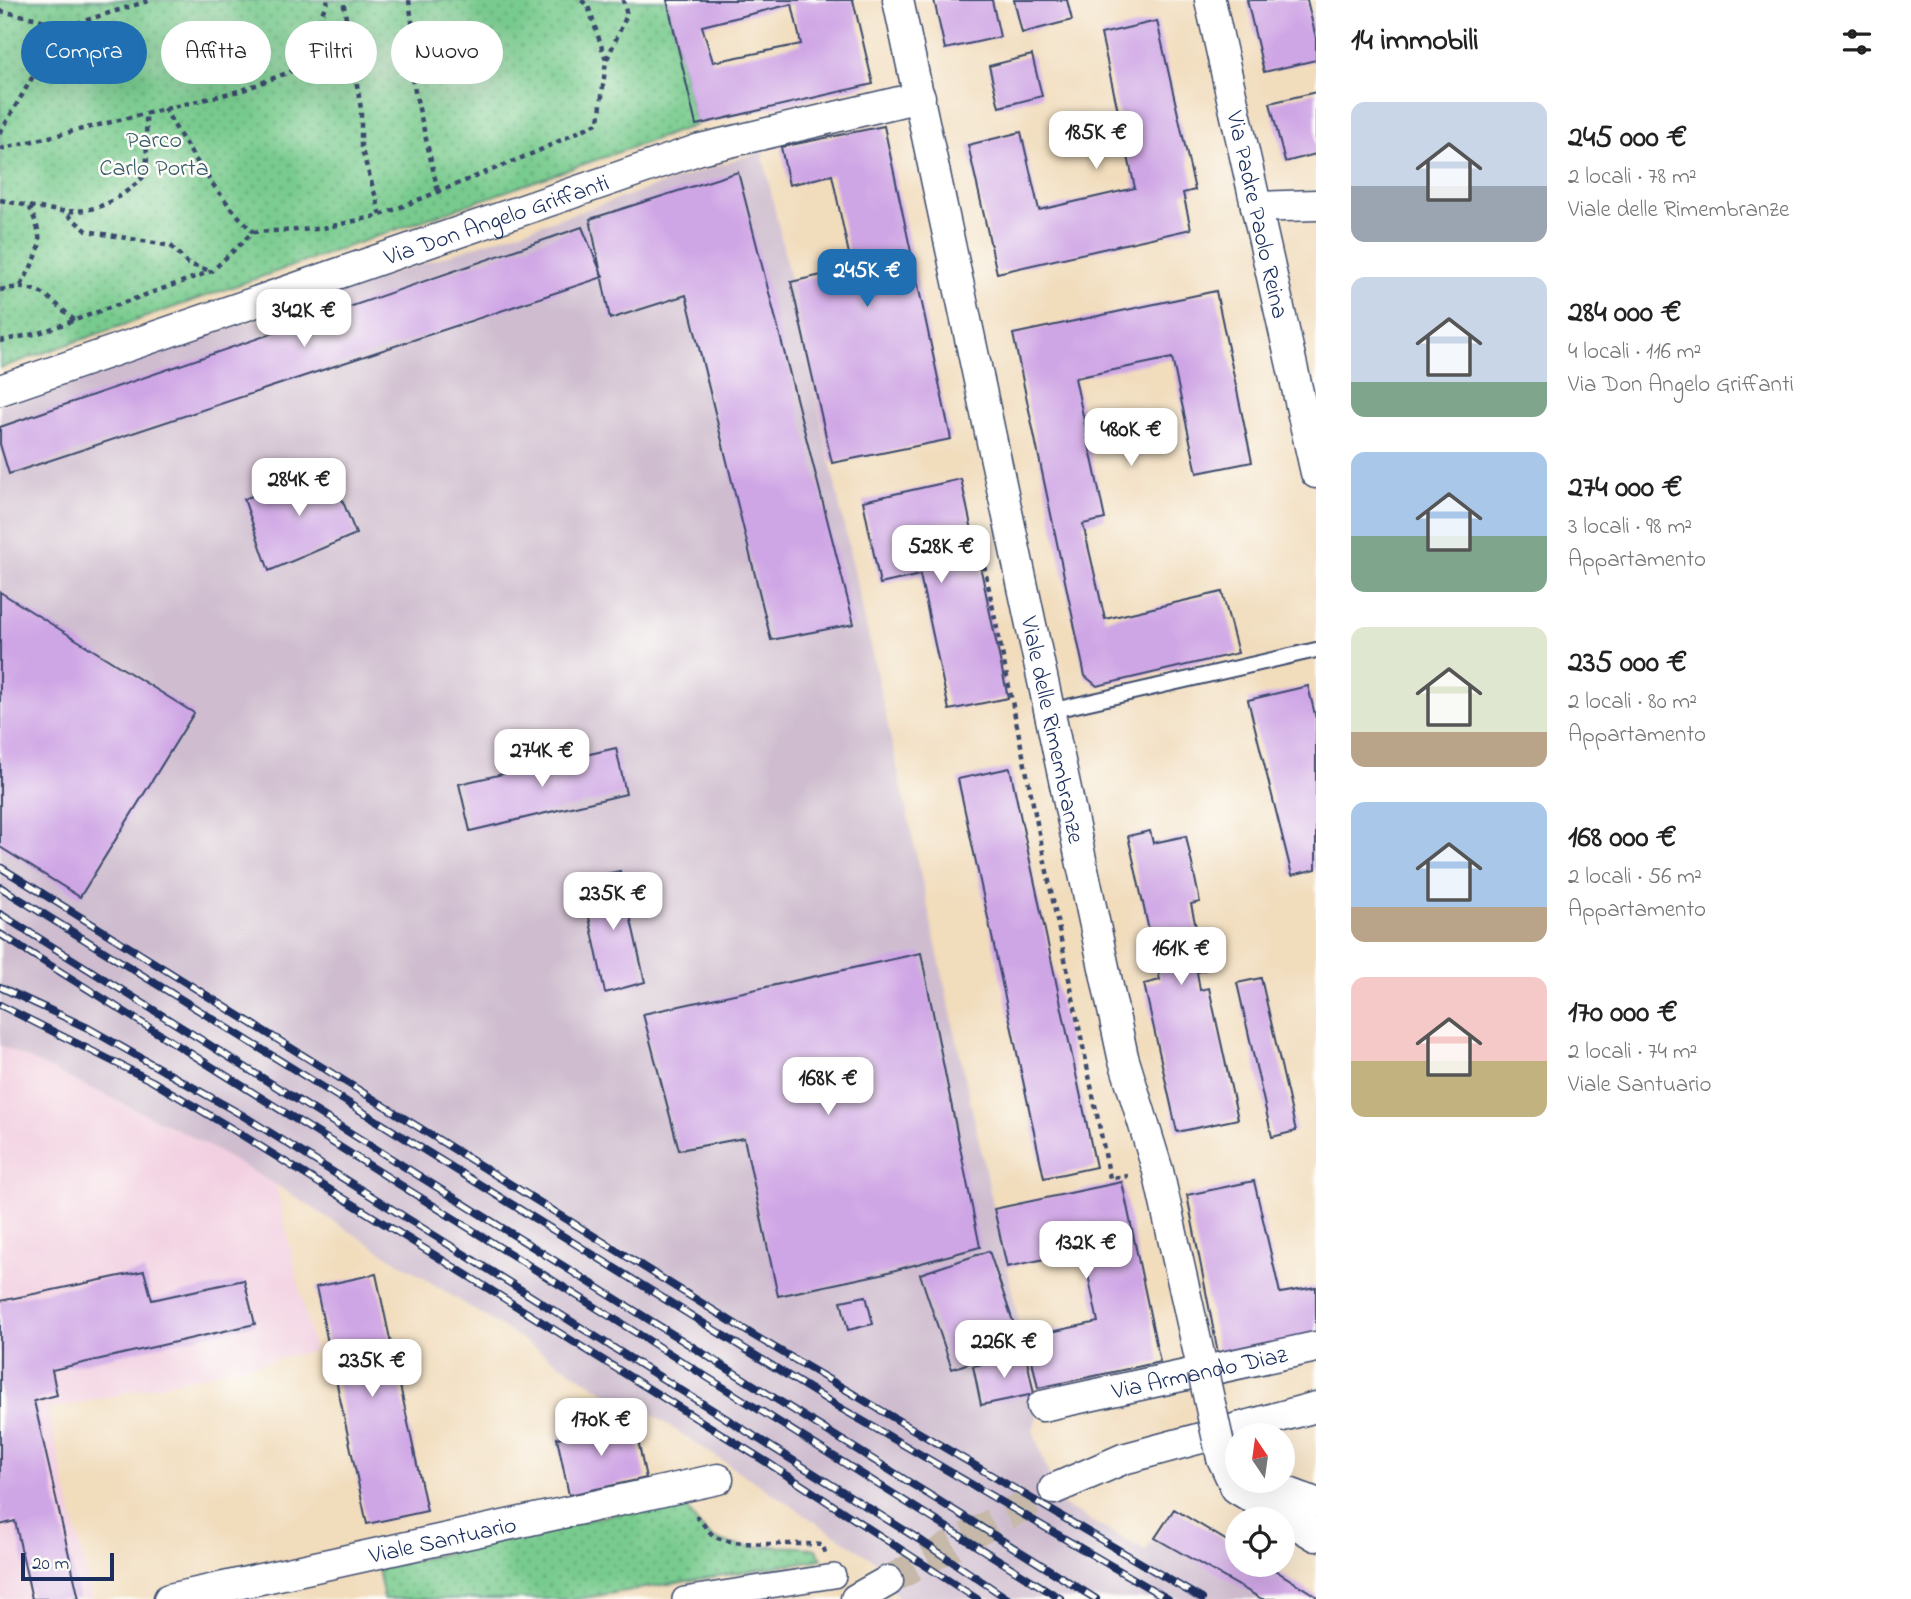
<!DOCTYPE html>
<html lang="it">
<meta charset="utf-8">
<style>
body{margin:0;font-family:"Indie Flower",sans-serif;background:#f2f2f2;color:#222;height:100vh;display:flex;flex-direction:column;font-size:26px;white-space:nowrap}
*{box-sizing:border-box;margin:0}
p{font-size:23px;color:#767676}
.icon{flex:none;width:38px;height:38px;fill:none;stroke:currentColor;stroke-width:2;stroke-linecap:round;stroke-linejoin:round}
.map{position:relative;flex:1;overflow:hidden}
.details{display:flex;flex-direction:column;background:#fff;width:595px}
.details>*{flex:none}
.top-card{position:absolute;left:21px;top:21px;width:665px;height:63px;display:flex;gap:14px}
.needle{width:46px;rotate:347deg}
.controls{position:absolute;left:1225px;top:1423px;display:grid;gap:14px}
.controls a{display:grid;place-items:center;width:70px;height:70px;border-radius:50%;background:#fff;box-shadow:0 7px 28px #0002;font-size:35px}
.scale{position:absolute;left:21px;bottom:18px;width:93px;box-sizing:border-box;padding-left:7px;border:4px solid #1b2f5e;border-top:0;font-size:19px;line-height:24px;white-space:nowrap;color:#1b2f5e;-webkit-text-stroke:5px #fdfcf7;paint-order:stroke}
.price{position:absolute;translate:-50% -60px;padding:0 16px;border-radius:14px;background:#fff;color:#222;font-size:23px;line-height:46px;filter:drop-shadow(0 2px 4px #0008)}
.price::after{content:'';position:absolute;left:50%;top:42px;width:21px;height:16px;margin-left:-10px;background:inherit;clip-path:polygon(0 0,100% 0,50% 100%)}
.price.current{background:#1f6fb2;color:#fff}
ul{padding:0;list-style:none}
li{display:flex;align-items:center;gap:21px;height:175px;padding:0 35px}
li span{display:grid;place-items:center;flex:none;width:196px;height:140px;border-radius:14px;color:#555}
li>.icon{margin-inline-start:auto}
span .icon{width:84px;height:84px;fill:#fffc;stroke-width:1}
li b{font-size:30px}
h2{display:flex;justify-content:space-between;align-items:center;height:84px;padding:0 35px;font-size:30px}
.tag{padding:0 24px;border-radius:32px;background:#fff;box-shadow:0 7px 28px #0002;font-size:24px;line-height:63px}
.tag.current{background:#1f6fb2;color:#fff}
main{display:flex;flex:1;min-height:0}
.map>svg:first-child{display:block}
.built{fill:#f2cfe1}
.railway{fill:#cfbdcf}
.grass{fill:url(#grass-dots);stroke:#4a7d76;stroke-width:2}
.building{fill:#cfa6e5;fill-rule:evenodd}
.lines{fill:none;stroke-linecap:round;stroke-linejoin:round}
.minor-tunnel{stroke:#c6b9a9;stroke-width:30;stroke-dasharray:30 15;stroke-linecap:butt}
.service-casing{stroke:#3b496c;stroke-width:18}
.pedestrian-casing{stroke:#3b496c;stroke-width:26}
.minor-casing{stroke:#3b496c;stroke-width:33}
.path{stroke:#3b496c;stroke-width:4.5;stroke-dasharray:5 5;stroke-linecap:butt}
.service{stroke:#fff;stroke-width:14}
.pedestrian{stroke:#fff;stroke-width:23}
.minor{stroke:#fff;stroke-width:30}
.rail-casing{stroke:#1b2f5e;stroke-width:8}
.rail{stroke:#fdfcf7;stroke-width:5;stroke-dasharray:16;stroke-linecap:butt}
.minor-bridge-casing{stroke:#3b496c;stroke-width:33;stroke-linecap:butt}
.minor-bridge{stroke:#fff;stroke-width:30}
.labels{text-anchor:middle;stroke-width:5;stroke-linejoin:round;paint-order:stroke}
.park-label{font-size:24px;fill:#375e6c;stroke:#fdfcf7}
.street-label{font-size:24px;fill:#1b2f5e;stroke:#fdfcf7}
</style>
<main>
<div class="map">
<svg width="1316" height="1599" viewBox="0 0 1316 1599">
<defs>
<pattern id="grass-dots" width="8" height="8" patternUnits="userSpaceOnUse" patternTransform="scale(1.75)"><rect width="8" height="8" fill="#78cb8e"/><path d="M2 2h.1M6 6h.1" fill="none" stroke="#62a577" stroke-width="1.8" stroke-linecap="round"/></pattern>
</defs>
<rect width="100%" height="100%" fill="#fdfcf7"/>
<filter id="ink" filterUnits="userSpaceOnUse"><feTurbulence type="fractalNoise" baseFrequency=".0143" numOctaves="2"/><feDisplacementMap in="SourceGraphic" scale="14" xChannelSelector="R" yChannelSelector="G"/><feConvolveMatrix kernelMatrix="1 2 1 2 8 2 1 2 1" color-interpolation-filters="sRGB"/></filter>
<filter id="wash" filterUnits="userSpaceOnUse"><feTurbulence type="fractalNoise" baseFrequency=".00686" numOctaves="4" result="noise"/><feDisplacementMap in="SourceGraphic" scale="28" xChannelSelector="R" yChannelSelector="G"/><feGaussianBlur stdDeviation="1.57" result="paint"/><feColorMatrix in="noise" values="0 0 0 0 0 0 0 0 0 0 0 0 0 0 0 0 0 1.4 0 .05"/><feComposite in="paint" operator="in"/></filter>
<g filter="url(#wash)">
<rect width="100%" height="100%" fill="#f1dcbc"/>
<path class="built" d="M 0,1045 L 189,1135 L 276,1185 L 314,1351 L 48,1410 L 92,1599 L 0,1599 Z"/>
<path class="railway" d="M 762,151 L 1026,1355 L 1038,1413 L 1033,1430 L 1059,1503 L 1145,1551 L 1155,1538 L 1262,1599 L 898,1599 L 878,1563 L 639,1406 L 635,1411 L 276,1185 L 189,1135 L 0,1045 L 0,404 Z"/>
<path class="grass" d="M 0,0 L 667,0 L 696,125 L 0,368 Z
M 683,1498 C 711,1567 760,1539 816,1549 L 822,1559 L 577,1599 L 384,1599 L 378,1569 Z"/>
<g id="blocks">
<path class="building" d="M 667,0 L 853,0 L 873,84 L 696,125 ZM 792,4 L 801,44 L 713,62 L 702,26 Z
M 934,0 L 992,0 L 1000,37 L 945,49 Z
M 1014,0 L 1067,0 L 1072,20 L 1022,33 Z
M 1247,0 L 1307,0 L 1316,38 L 1316,60 L 1264,72 Z
M 1157,21 L 1195,190 L 1183,193 L 1191,229 L 997,273 L 968,145 L 1021,132 L 1039,210 L 1135,188 L 1101,34 Z
M 1032,55 L 1042,96 L 999,107 L 989,66 Z
M 1316,92 L 1316,154 L 1285,162 L 1270,103 Z
M 884,126 L 951,439 L 832,463 L 791,282 L 852,268 L 832,175 L 789,185 L 781,147 Z
M 738,172 L 854,624 L 771,640 L 686,295 L 610,319 L 590,219 Z
M 582,227 L 603,277 L 9,474 L 0,444 L 0,427 Z
M 1216,291 L 1252,462 L 1197,473 L 1172,358 L 1075,378 L 1105,519 L 1083,524 L 1105,619 L 1222,592 L 1238,653 L 1097,686 L 1085,676 L 1013,334 Z
M 329,467 L 356,534 L 269,571 L 244,499 Z
M 961,479 L 973,535 L 935,544 L 939,565 L 978,556 L 1008,698 L 949,710 L 920,575 L 880,584 L 863,501 Z
M 0,592 L 194,713 L 80,897 L 0,847 Z
M 1308,686 L 1316,719 L 1316,869 L 1292,875 L 1248,700 Z
M 616,748 L 626,794 L 470,831 L 459,784 Z
M 1010,768 L 1096,1167 L 1044,1178 L 958,779 Z
M 1150,831 L 1153,843 L 1186,836 L 1200,902 L 1191,904 L 1205,970 L 1197,972 L 1200,990 L 1209,988 L 1238,1119 L 1177,1132 L 1144,984 L 1160,980 L 1128,836 Z
M 620,871 L 645,982 L 605,993 L 581,879 Z
M 921,953 L 980,1247 L 881,1274 L 778,1296 L 744,1138 L 679,1150 L 643,1014 Z
M 1261,978 L 1296,1131 L 1272,1137 L 1237,983 Z
M 1254,1181 L 1280,1293 L 1316,1287 L 1316,1335 L 1219,1358 L 1187,1195 Z
M 1122,1182 L 1160,1362 L 1038,1388 L 1027,1337 L 1098,1322 L 1083,1251 L 1007,1267 L 994,1209 Z
M 989,1251 L 1021,1345 L 952,1369 L 920,1274 Z
M 144,1271 L 152,1300 L 244,1280 L 255,1324 L 52,1370 L 57,1395 L 34,1401 L 79,1599 L 32,1599 L 15,1521 L 0,1525 L 0,1301 Z
M 376,1274 L 427,1511 L 367,1524 L 316,1287 Z
M 866,1296 L 873,1324 L 848,1330 L 841,1301 Z
M 1026,1355 L 1034,1394 L 981,1405 L 973,1366 Z
M 634,1422 L 646,1478 L 569,1495 L 557,1438 Z
M 1174,1509 L 1237,1547 L 1237,1564 L 1265,1564 L 1316,1596 L 1316,1599 L 1262,1599 L 1155,1538 Z"/>
</g>
</g>
<g filter="url(#ink)">
<use href="#blocks" fill-opacity="0" stroke="#3b496c" stroke-width="2"/>
<g class="lines">
<path class="minor-tunnel" d="M 888,1581 L 1054,1489"/>
<g class="service-casing">
<path id="service" d="M 1050,711 L 1316,650"/>
</g>
<g class="pedestrian-casing">
<path id="pedestrian" d="M 684,1599 L 834,1576"/>
</g>
<g class="minor-casing">
<g id="minor">
<path id="s1" d="M 898,0 L 1123,1057 L 1158,1171 L 1203,1372"/>
<path id="s2" d="M 1210,0 L 1316,473"/>
<path d="M 1256,207 L 1316,205"/>
<path id="s3" d="M 0,390 L 700,149 L 920,97"/>
<path id="s4" d="M 1042,1406 L 1316,1347"/>
<path d="M 1222,1458 L 1236,1488 L 1316,1536"/>
<path d="M 1254,1480 L 1316,1503"/>
<path d="M 1054,1489 L 1123,1459 L 1316,1407"/>
<path id="s5" d="M 169,1599 L 718,1479"/>
<path d="M 856,1599 L 888,1581"/>
</g>
</g>
<path class="path" d="M 409,0 L 417,59 L 411,74 L 438,191
M 0,11 L 39,19 L 61,28 L 151,0
M 607,59 L 627,15 L 623,0
M 164,108 C 190,153 217,195 253,232
M 0,133 L 61,28
M 0,149 L 243,90 L 297,69 L 328,0
M 0,200 C 64,213 96,225 147,173 L 146,112
M 68,215 L 87,231 L 171,246 L 188,264 L 211,271
M 381,215 L 536,152 L 599,122 L 606,60 L 588,6 L 581,0
M 21,286 C 40,249 47,246 29,206
M 0,290 C 38,282 47,296 74,320
M 0,341 L 39,333 L 212,271 L 253,232 L 319,229 L 381,215 L 361,147 L 361,109 L 343,0
M 978,536 L 1110,1178 L 1128,1176
M 696,1516 C 702,1522 708,1531 714,1536 C 732,1548 797,1542 823,1545 L 825,1553"/>
<use href="#service" class="service"/>
<use href="#pedestrian" class="pedestrian"/>
<use href="#minor" class="minor"/>
<g class="rail-casing">
<path id="rail" d="M 0,867 L 753,1335 L 1202,1599
M 0,887 L 837,1406 L 1168,1599
M 0,914 L 1096,1599
M 0,934 L 1061,1599
M 0,987 L 88,1028 L 242,1115 L 923,1542 L 1008,1599
M 0,1005 L 152,1081 L 234,1130 L 768,1463 L 977,1599"/>
</g>
<use href="#rail" class="rail"/>
<g class="minor-bridge-casing">
<path id="minor-bridge" d="M 1203,1372 L 1222,1458"/>
</g>
<use href="#minor-bridge" class="minor-bridge"/>
</g>
</g>
<g class="labels">
<g class="park-label">
<text x="154" y="147">Parco<tspan x="154" dy="28">Carlo Porta</tspan></text>
</g>
<g class="street-label">
<text dy="8" stroke="none"><textPath href="#s2" startOffset="220">Via Padre Paolo Reina</textPath></text>
<text dy="8" stroke="none"><textPath href="#s3" startOffset="525">Via Don Angelo Griffanti</textPath></text>
<text dy="8" stroke="none"><textPath href="#s1" startOffset="746">Viale delle Rimembranze</textPath></text>
<text dy="8" stroke="none"><textPath href="#s4" startOffset="161">Via Armando Diaz</textPath></text>
<text dy="8" stroke="none"><textPath href="#s5" startOffset="280">Viale Santuario</textPath></text>
</g>
</g>
</svg>
<div class="controls">
<a><svg class="needle" viewBox="-14 -14 28 28"><path d="M0-13l5 13h-10z" fill="#e53935"/><path d="M0 13l5-13h-10z" fill="#767676"/></svg></a>
<a><svg class="icon" aria-label="locate" viewBox="0 0 24 24"><circle cx="12" cy="12" r="6"/><path d="M12 2v4M12 18v4M2 12h4M18 12h4"/></svg></a>
</div>
<div class="scale">20 m</div>
<b class="price" style="left:1096px;top:171px">185K €</b>
<b class="price current" style="left:867px;top:309px">245K €</b>
<b class="price" style="left:304px;top:349px">342K €</b>
<b class="price" style="left:1131px;top:468px">480K €</b>
<b class="price" style="left:299px;top:518px">284K €</b>
<b class="price" style="left:941px;top:585px">528K €</b>
<b class="price" style="left:542px;top:789px">274K €</b>
<b class="price" style="left:613px;top:932px">235K €</b>
<b class="price" style="left:1181px;top:987px">161K €</b>
<b class="price" style="left:828px;top:1117px">168K €</b>
<b class="price" style="left:1086px;top:1281px">132K €</b>
<b class="price" style="left:1004px;top:1380px">226K €</b>
<b class="price" style="left:372px;top:1399px">235K €</b>
<b class="price" style="left:601px;top:1458px">170K €</b>
<div class="top-card">
<a class="tag current">Compra</a>
<a class="tag">Affitta</a>
<a class="tag">Filtri</a>
<a class="tag">Nuovo</a>
</div>
</div>
<section class="details">
<h2>14 immobili<svg class="icon" aria-label="filters" viewBox="0 0 24 24"><path d="M4 7h16M4 17h16"/><circle cx="9" cy="7" r="2"/><circle cx="15" cy="17" r="2"/></svg></h2>
<ul>
<li><span style="background:linear-gradient(#c9d6e8 60%,#9aa5b1 0)"><svg class="icon" aria-label="home" viewBox="0 0 24 24"><path d="M3 11l9-7 9 7M6 9v11h12V9"/></svg></span><div><b>245 000 €</b><p>2 locali · 78 m²</p><p>Viale delle Rimembranze</p></div></li>
<li><span style="background:linear-gradient(#c9d6e8 75%,#7fa58c 0)"><svg class="icon" aria-label="home" viewBox="0 0 24 24"><path d="M3 11l9-7 9 7M6 9v11h12V9"/></svg></span><div><b>284 000 €</b><p>4 locali · 116 m²</p><p>Via Don Angelo Griffanti</p></div></li>
<li><span style="background:linear-gradient(#a9c7e8 60%,#7fa58c 0)"><svg class="icon" aria-label="home" viewBox="0 0 24 24"><path d="M3 11l9-7 9 7M6 9v11h12V9"/></svg></span><div><b>274 000 €</b><p>3 locali · 98 m²</p><p>Appartamento</p></div></li>
<li><span style="background:linear-gradient(#dfe7d0 75%,#b9a48a 0)"><svg class="icon" aria-label="home" viewBox="0 0 24 24"><path d="M3 11l9-7 9 7M6 9v11h12V9"/></svg></span><div><b>235 000 €</b><p>2 locali · 80 m²</p><p>Appartamento</p></div></li>
<li><span style="background:linear-gradient(#a9c7e8 75%,#b9a48a 0)"><svg class="icon" aria-label="home" viewBox="0 0 24 24"><path d="M3 11l9-7 9 7M6 9v11h12V9"/></svg></span><div><b>168 000 €</b><p>2 locali · 56 m²</p><p>Appartamento</p></div></li>
<li><span style="background:linear-gradient(#f6c9c9 60%,#c2b280 0)"><svg class="icon" aria-label="home" viewBox="0 0 24 24"><path d="M3 11l9-7 9 7M6 9v11h12V9"/></svg></span><div><b>170 000 €</b><p>2 locali · 74 m²</p><p>Viale Santuario</p></div></li>
</ul>
</section>
</main>
